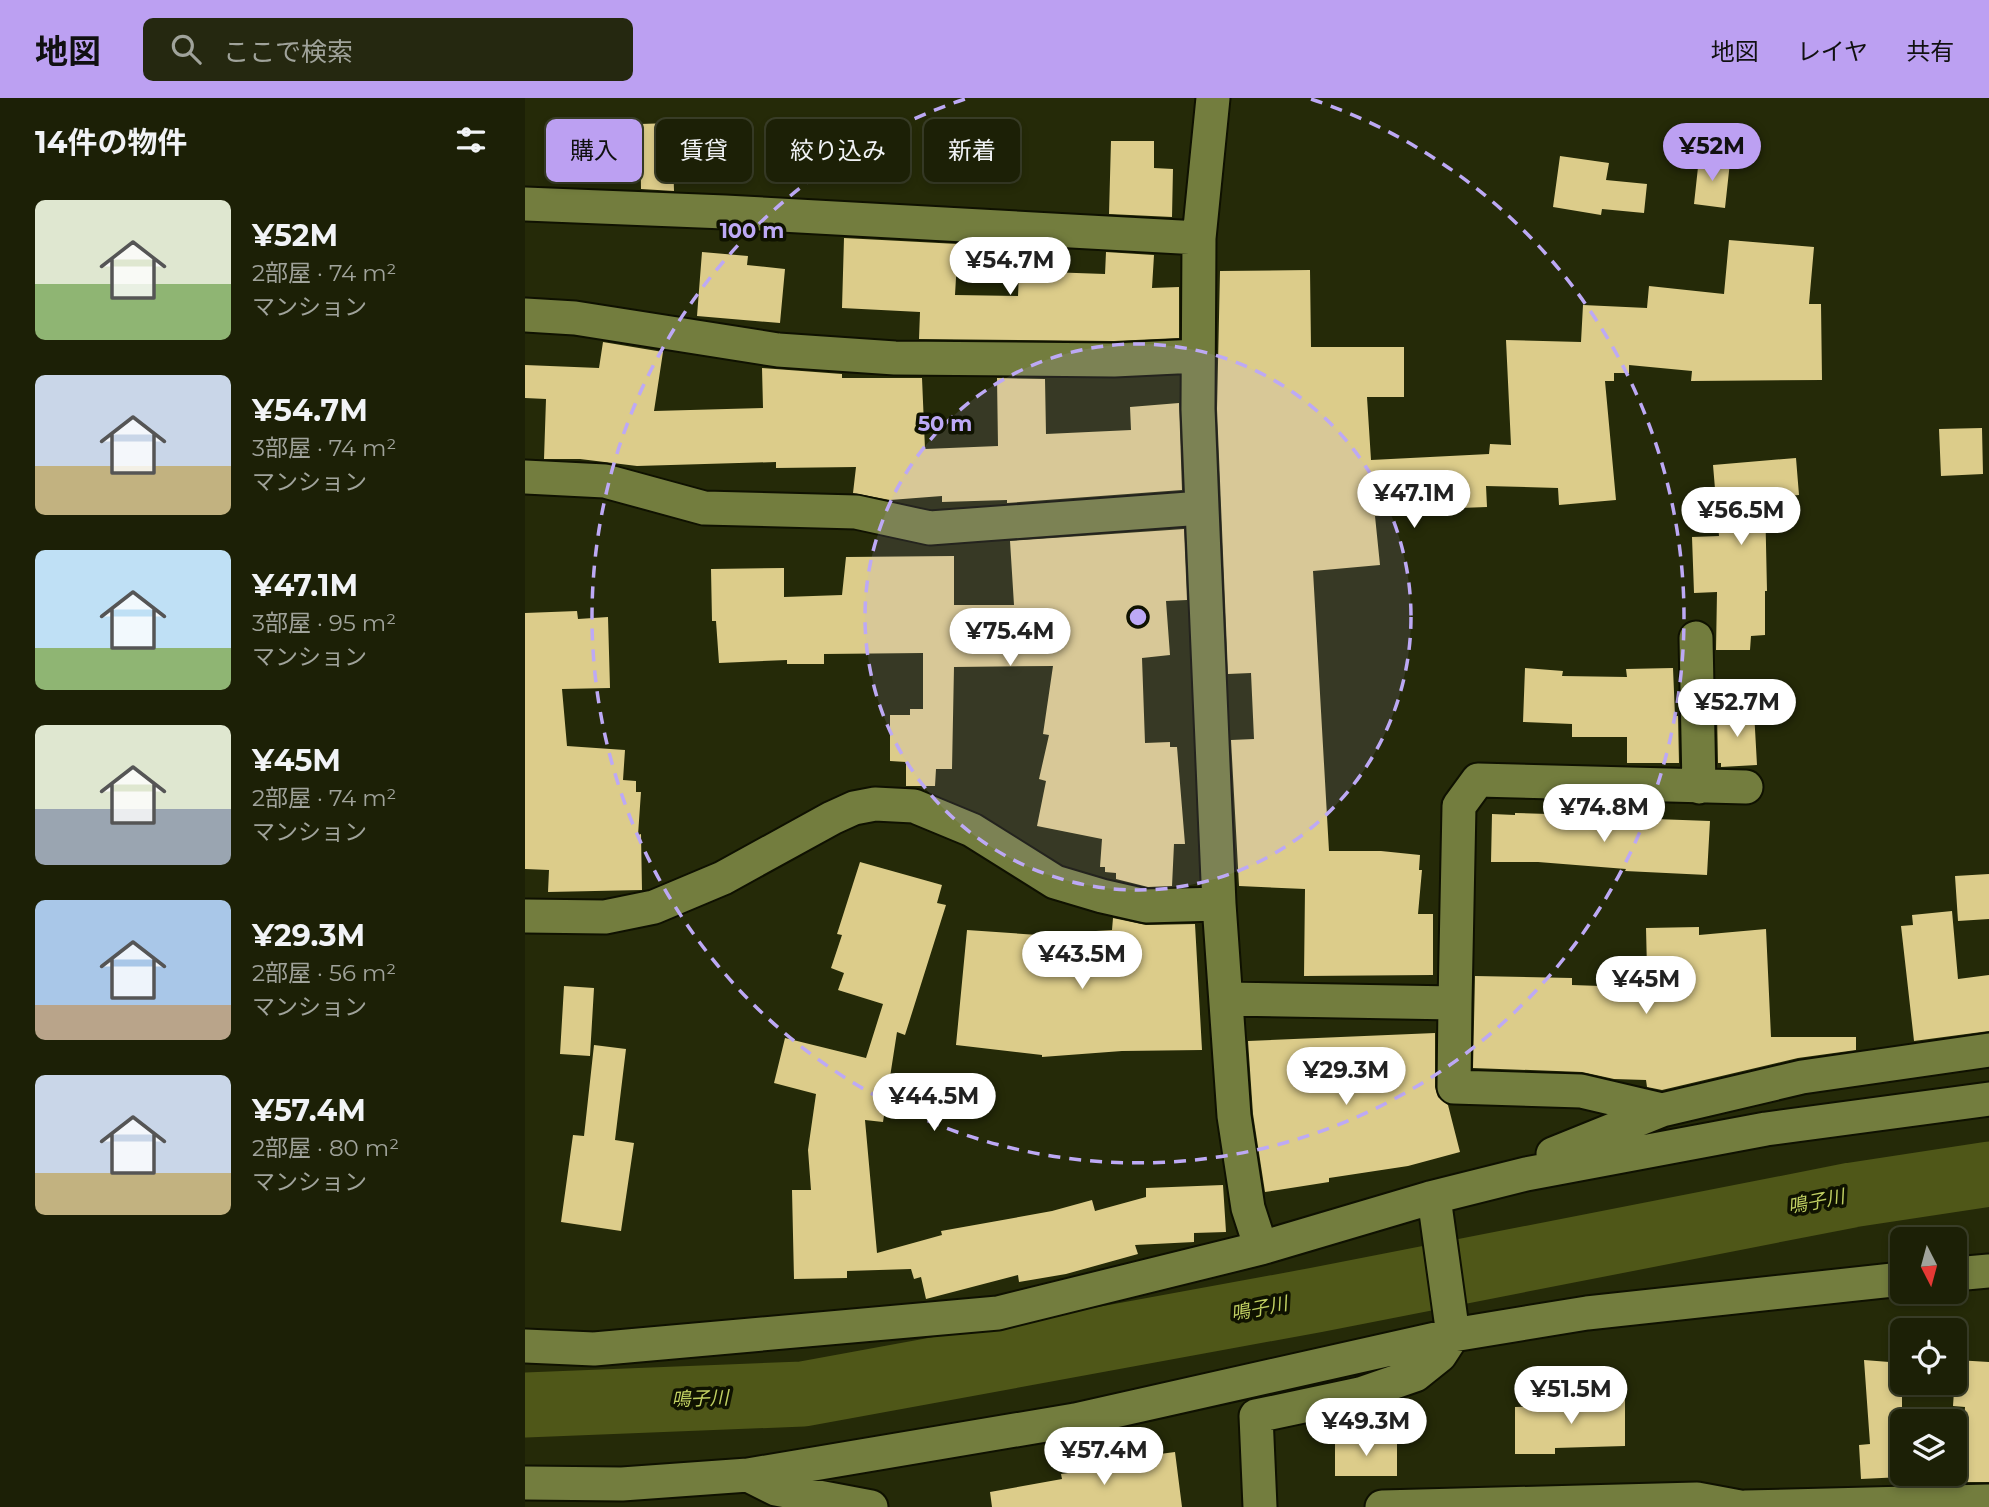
<!DOCTYPE html>
<html lang="ja">
<meta charset="utf-8">
<style>
body{margin:0;font-family:Montserrat,"Noto Sans JP",sans-serif;background:#252810;color:#f1f3f6;height:100vh;display:flex;flex-direction:column;font-size:26px;white-space:nowrap}
*{box-sizing:border-box;margin:0}
p{font-size:23px;color:#a0a39b}
.icon{flex:none;width:38px;height:38px;fill:none;stroke:currentColor;stroke-width:2;stroke-linecap:round;stroke-linejoin:round}
.map{position:relative;flex:1;overflow:hidden}
.details{display:flex;flex-direction:column;background:#1c2006;width:525px}
.details>*{flex:none}
.hud{position:absolute;left:21px;top:21px;width:665px;height:63px;display:flex;gap:14px}
.needle{width:46px;rotate:174deg}
.buttons{position:absolute;left:1365px;top:1129px;display:grid;gap:14px}
.buttons a{display:grid;place-items:center;width:77px;height:77px;border-radius:10px;background:#1c2006;box-shadow:0 4px 10px #0003,0 0 0 2px #3a3e28;font-size:35px}
.price{position:absolute;translate:-50% -60px;padding:0 16px;border-radius:24px;background:#fff;color:#222;font-size:23px;line-height:46px;filter:drop-shadow(0 2px 4px #0008)}
.price::after{content:'';position:absolute;left:50%;top:42px;width:21px;height:16px;margin-left:-10px;background:inherit;clip-path:polygon(0 0,100% 0,50% 100%)}
.price.current{background:#bca0f2;color:#111}
ul{padding:0;list-style:none}
li{display:flex;align-items:center;gap:21px;height:175px;padding:0 35px}
li span{display:grid;place-items:center;flex:none;width:196px;height:140px;border-radius:10px;color:#555}
li>.icon{margin-inline-start:auto}
span .icon{width:84px;height:84px;fill:#fffc;stroke-width:1}
li b{font-size:30px}
h2{display:flex;justify-content:space-between;align-items:center;height:84px;padding:0 35px;font-size:30px}
.tag{padding:0 24px;border-radius:10px;background:#1c2006;box-shadow:0 4px 10px #0003,0 0 0 2px #3a3e28;font-size:24px;line-height:63px}
.tag.current{background:#bca0f2;color:#111}
header{display:flex;align-items:center;gap:42px;box-sizing:border-box;height:98px;padding:0 35px;background:#bca0f2;color:#111}
header strong{font-size:33px}
nav{display:flex;gap:38px;margin-inline-start:auto;font-size:24px}
.search{width:490px;height:63px;background:#252810;display:flex;align-items:center;gap:18px;box-sizing:border-box;padding:0 24px;border-radius:10px;color:#a0a39b;font-size:26px}
main{display:flex;flex:1;min-height:0}
.map>svg:first-child{display:block}
.lines{fill:none;stroke-linecap:round;stroke-linejoin:round}
.river{stroke:#4f5718;stroke-width:65}
.building{fill:#dccc8a}
.minor-casing{stroke:#0f1101;stroke-width:37}
.minor{stroke:#737d3e;stroke-width:33}
.ring{fill:none;stroke:#bda9f5;stroke-width:3.5;stroke-dasharray:12 9}
.labels{text-anchor:middle;stroke-width:7;stroke-linejoin:round;paint-order:stroke}
.water-label{font-size:19px;font-style:italic;fill:#c1d062;stroke:#0f1200}
.centre{fill:#bda9f5;stroke:#0f1200;stroke-width:3.5}
.ring-label{font-size:21px;text-anchor:middle;font-weight:bold;fill:#bda9f5;stroke:#0f1200;stroke-width:7;stroke-linejoin:round;paint-order:stroke}
</style>
<header>
<strong>地図</strong>
<div class="search"><svg class="icon" aria-label="search" viewBox="0 0 24 24"><circle cx="10" cy="10" r="6"/><path d="M15 15l6 6"/></svg>ここで検索</div>
<nav><a>地図</a><a>レイヤ</a><a>共有</a></nav>
</header>
<main>
<section class="details">
<h2>14件の物件<svg class="icon" aria-label="filters" viewBox="0 0 24 24"><path d="M4 7h16M4 17h16"/><circle cx="9" cy="7" r="2"/><circle cx="15" cy="17" r="2"/></svg></h2>
<ul>
<li><span style="background:linear-gradient(#dfe7d0 60%,#8fb573 0)"><svg class="icon" aria-label="home" viewBox="0 0 24 24"><path d="M3 11l9-7 9 7M6 9v11h12V9"/></svg></span><div><b>¥52M</b><p>2部屋 · 74 m²</p><p>マンション</p></div></li>
<li><span style="background:linear-gradient(#c9d6e8 65%,#c2b280 0)"><svg class="icon" aria-label="home" viewBox="0 0 24 24"><path d="M3 11l9-7 9 7M6 9v11h12V9"/></svg></span><div><b>¥54.7M</b><p>3部屋 · 74 m²</p><p>マンション</p></div></li>
<li><span style="background:linear-gradient(#bfe0f5 70%,#8fb573 0)"><svg class="icon" aria-label="home" viewBox="0 0 24 24"><path d="M3 11l9-7 9 7M6 9v11h12V9"/></svg></span><div><b>¥47.1M</b><p>3部屋 · 95 m²</p><p>マンション</p></div></li>
<li><span style="background:linear-gradient(#dfe7d0 60%,#9aa5b1 0)"><svg class="icon" aria-label="home" viewBox="0 0 24 24"><path d="M3 11l9-7 9 7M6 9v11h12V9"/></svg></span><div><b>¥45M</b><p>2部屋 · 74 m²</p><p>マンション</p></div></li>
<li><span style="background:linear-gradient(#a9c7e8 75%,#b9a48a 0)"><svg class="icon" aria-label="home" viewBox="0 0 24 24"><path d="M3 11l9-7 9 7M6 9v11h12V9"/></svg></span><div><b>¥29.3M</b><p>2部屋 · 56 m²</p><p>マンション</p></div></li>
<li><span style="background:linear-gradient(#c9d6e8 70%,#c2b280 0)"><svg class="icon" aria-label="home" viewBox="0 0 24 24"><path d="M3 11l9-7 9 7M6 9v11h12V9"/></svg></span><div><b>¥57.4M</b><p>2部屋 · 80 m²</p><p>マンション</p></div></li>
</ul>
</section>
<div class="map">
<svg width="1464" height="1409" viewBox="0 0 1464 1409">
<rect width="100%" height="100%" fill="#252a08"/>
<g class="lines">
<path class="river" d="M 0,1307 L 278,1296 L 791,1202 L 1327,1097 L 1464,1076"/>
</g>
<path class="building" d="M 147,25 L 149,93 L 116,91 L 115,26 Z
M 586,43 L 629,43 L 629,70 L 648,71 L 647,119 L 584,116 Z
M 1035,58 L 1084,65 L 1081,82 L 1122,86 L 1119,115 L 1077,111 L 1076,117 L 1028,109 Z
M 1174,60 L 1205,64 L 1200,110 L 1169,106 Z
M 319,140 L 433,146 L 430,197 L 493,198 L 494,173 L 580,176 L 581,154 L 629,157 L 627,190 L 654,189 L 654,240 L 589,243 L 394,241 L 395,214 L 317,210 Z
M 1204,142 L 1289,149 L 1284,206 L 1296,206 L 1297,282 L 1166,283 L 1167,273 L 1104,267 L 1104,275 L 1089,275 L 1089,283 L 1080,283 L 1091,402 L 1034,407 L 1033,390 L 961,388 L 962,409 L 882,412 L 882,416 L 850,418 L 855,467 L 788,473 L 804,753 L 856,753 L 895,757 L 894,772 L 897,772 L 893,816 L 908,816 L 908,877 L 779,878 L 780,791 L 714,788 L 706,642 L 729,641 L 726,575 L 703,576 L 692,311 L 695,173 L 785,172 L 786,249 L 879,249 L 879,299 L 842,299 L 846,362 L 964,356 L 965,346 L 986,347 L 981,242 L 1056,244 L 1058,207 L 1122,210 L 1124,188 L 1199,196 Z
M 177,154 L 223,158 L 222,167 L 260,171 L 255,225 L 172,218 Z
M 78,244 L 138,254 L 129,313 L 238,310 L 237,270 L 317,276 L 317,280 L 397,280 L 400,351 L 473,348 L 472,280 L 520,281 L 521,336 L 606,332 L 605,309 L 654,305 L 657,392 L 482,405 L 482,402 L 417,404 L 417,398 L 365,402 L 328,395 L 331,369 L 251,370 L 251,364 L 112,368 L 55,361 L 19,361 L 21,301 L 0,300 L 0,267 L 74,270 Z
M 1457,330 L 1458,376 L 1416,378 L 1414,331 Z
M 1271,360 L 1274,397 L 1240,400 L 1242,493 L 1240,493 L 1240,537 L 1226,538 L 1225,552 L 1191,552 L 1192,494 L 1169,495 L 1167,439 L 1194,438 L 1188,367 Z
M 659,431 L 662,502 L 641,503 L 645,557 L 617,560 L 620,645 L 645,644 L 645,649 L 652,649 L 660,746 L 649,746 L 647,788 L 623,789 L 591,781 L 591,775 L 580,774 L 580,769 L 575,769 L 577,741 L 512,728 L 521,683 L 514,681 L 524,637 L 518,636 L 528,568 L 429,569 L 427,671 L 411,671 L 410,688 L 381,688 L 381,664 L 365,663 L 365,617 L 385,617 L 385,611 L 398,611 L 398,555 L 299,556 L 299,566 L 262,566 L 262,562 L 194,565 L 191,523 L 187,523 L 186,471 L 259,470 L 259,499 L 317,497 L 321,459 L 429,458 L 429,507 L 489,507 L 485,443 Z
M 52,513 L 53,521 L 83,519 L 85,590 L 37,591 L 42,648 L 100,652 L 98,682 L 111,683 L 111,694 L 116,694 L 113,737 L 116,736 L 117,792 L 23,794 L 24,772 L 0,771 L 0,515 Z
M 1000,570 L 1038,573 L 1037,578 L 1102,579 L 1101,571 L 1148,570 L 1150,618 L 1153,618 L 1154,665 L 1102,665 L 1102,639 L 1047,639 L 1047,626 L 998,624 Z
M 1229,613 L 1232,667 L 1196,669 L 1196,665 L 1193,665 L 1192,615 Z
M 990,715 L 1023,716 L 1022,722 L 1102,729 L 1103,720 L 1185,723 L 1182,777 L 1100,773 L 1101,771 L 1013,764 L 966,764 L 967,716 L 990,717 Z
M 335,764 L 417,787 L 412,805 L 421,807 L 380,937 L 372,934 L 358,1024 L 340,1022 L 352,1155 L 417,1137 L 416,1133 L 527,1113 L 567,1102 L 570,1113 L 621,1099 L 621,1090 L 698,1087 L 701,1134 L 669,1135 L 669,1144 L 610,1147 L 613,1156 L 541,1176 L 494,1184 L 493,1177 L 401,1201 L 396,1179 L 389,1181 L 386,1171 L 322,1173 L 322,1180 L 269,1181 L 267,1092 L 286,1092 L 283,1052 L 291,996 L 249,985 L 260,940 L 341,960 L 358,906 L 313,892 L 319,875 L 306,870 L 317,837 L 312,836 Z
M 1464,776 L 1464,821 L 1433,823 L 1430,778 Z
M 1427,813 L 1433,881 L 1464,877 L 1464,933 L 1389,943 L 1376,828 L 1388,827 L 1387,817 Z
M 588,820 L 621,827 L 670,826 L 677,952 L 597,953 L 517,959 L 517,957 L 431,947 L 442,832 L 556,840 L 555,834 L 587,832 Z
M 1174,829 L 1174,837 L 1241,831 L 1246,939 L 1331,939 L 1331,952 L 1273,960 L 1137,992 L 1122,989 L 1121,982 L 1089,981 L 1057,974 L 948,970 L 950,878 L 1047,880 L 1047,887 L 1104,889 L 1104,871 L 1122,871 L 1121,830 Z
M 39,888 L 69,890 L 65,958 L 35,956 Z
M 910,935 L 910,989 L 913,999 L 923,1007 L 935,1054 L 883,1068 L 804,1080 L 804,1084 L 740,1094 L 728,1016 L 723,943 Z
M 69,947 L 101,951 L 90,1042 L 109,1045 L 96,1133 L 36,1124 L 48,1037 L 59,1038 Z
M 1339,1262 L 1377,1265 L 1377,1379 L 1336,1381 L 1334,1347 L 1345,1346 Z
M 1431,1262 L 1464,1264 L 1464,1384 L 1435,1384 L 1440,1309 L 1428,1308 Z
M 1100,1299 L 1100,1348 L 1030,1350 L 1030,1356 L 990,1356 L 990,1309 L 1044,1308 L 1044,1301 Z
M 810,1341 L 872,1342 L 872,1378 L 810,1378 Z
M 650,1354 L 657,1409 L 467,1409 L 465,1394 L 537,1381 L 536,1376 L 590,1369 L 589,1362 Z"/>
<g class="lines">
<g class="minor-casing">
<path id="minor" d="M 688,0 L 674,140 L 673,311 L 677,410 L 694,806 L 709,1018 L 723,1110 L 736,1150
M 0,106 L 200,114 L 674,140
M 0,217 L 50,220 L 253,252 L 370,260 L 589,262 L 673,258
M 0,379 L 80,383 L 179,410 L 331,414 L 405,430 L 677,410
M 1171,540 L 1174,689
M 0,818 L 80,819 L 129,809 L 198,780 L 307,720 L 329,710 L 350,706 L 389,708 L 447,732 L 530,784 L 577,798 L 621,808 L 694,806
M 701,901 L 930,905 L 934,708 L 953,682 L 1221,689
M 930,905 L 929,989 L 1056,993 L 1137,1012
M 1028,1056 L 1137,1012 L 1277,979 L 1464,952
M 1430,1176 L 1464,1173
M 0,1248 L 69,1251 L 473,1215 L 736,1150 L 905,1100 L 1001,1076 L 1241,1031 L 1464,1001
M 225,1378 L 251,1391 L 346,1409
M 0,1385 L 97,1386 L 223,1377 L 550,1322 L 928,1237 L 1062,1215 L 1377,1181
M 735,1409 L 731,1318 L 835,1296 L 890,1277 L 915,1257 L 928,1237 L 911,1114 L 905,1100
M 857,1409 L 1172,1401 L 1215,1409
M 1220,1409 L 1464,1403"/>
</g>
<use href="#minor" class="minor"/>
</g>
<circle cx="613" cy="519" r="273" fill="#bda9f5" fill-opacity=".12"/>
<g class="ring">
<circle cx="613" cy="519" r="273"/>
<path d="M786 1A546 546 0 1 1 440 1"/>
</g>
<g class="labels">
<g class="water-label">
<text transform="translate(1291 1103) rotate(-11)" y="7">鳴子川</text>
<text transform="translate(734 1210) rotate(-11)" y="7">鳴子川</text>
<text transform="translate(175 1300) rotate(-2)" y="7">鳴子川</text>
</g>
</g>
<circle cx="613" cy="519" r="10" class="centre"/>
<g class="ring-label">
<text x="227" y="140">100 m</text>
<text x="420" y="333">50 m</text>
</g>
</svg>
<div class="buttons">
<a><svg class="needle" viewBox="-14 -14 28 28"><path d="M0-13l5 13h-10z" fill="#e53935"/><path d="M0 13l5-13h-10z" fill="#a0a39b"/></svg></a>
<a><svg class="icon" aria-label="locate" viewBox="0 0 24 24"><circle cx="12" cy="12" r="6"/><path d="M12 2v4M12 18v4M2 12h4M18 12h4"/></svg></a>
<a><svg class="icon" aria-label="layers" viewBox="0 0 24 24"><path d="M12 4l9 5-9 5-9-5zM3 14l9 5 9-5"/></svg></a>
</div>
<b class="price current" style="left:1187px;top:85px">¥52M</b>
<b class="price" style="left:485px;top:199px">¥54.7M</b>
<b class="price" style="left:889px;top:432px">¥47.1M</b>
<b class="price" style="left:1216px;top:449px">¥56.5M</b>
<b class="price" style="left:485px;top:570px">¥75.4M</b>
<b class="price" style="left:1212px;top:641px">¥52.7M</b>
<b class="price" style="left:1079px;top:746px">¥74.8M</b>
<b class="price" style="left:557px;top:893px">¥43.5M</b>
<b class="price" style="left:1121px;top:918px">¥45M</b>
<b class="price" style="left:821px;top:1009px">¥29.3M</b>
<b class="price" style="left:409px;top:1035px">¥44.5M</b>
<b class="price" style="left:1046px;top:1328px">¥51.5M</b>
<b class="price" style="left:841px;top:1360px">¥49.3M</b>
<b class="price" style="left:579px;top:1389px">¥57.4M</b>
<div class="hud">
<a class="tag current">購入</a>
<a class="tag">賃貸</a>
<a class="tag">絞り込み</a>
<a class="tag">新着</a>
</div>
</div>
</main>
